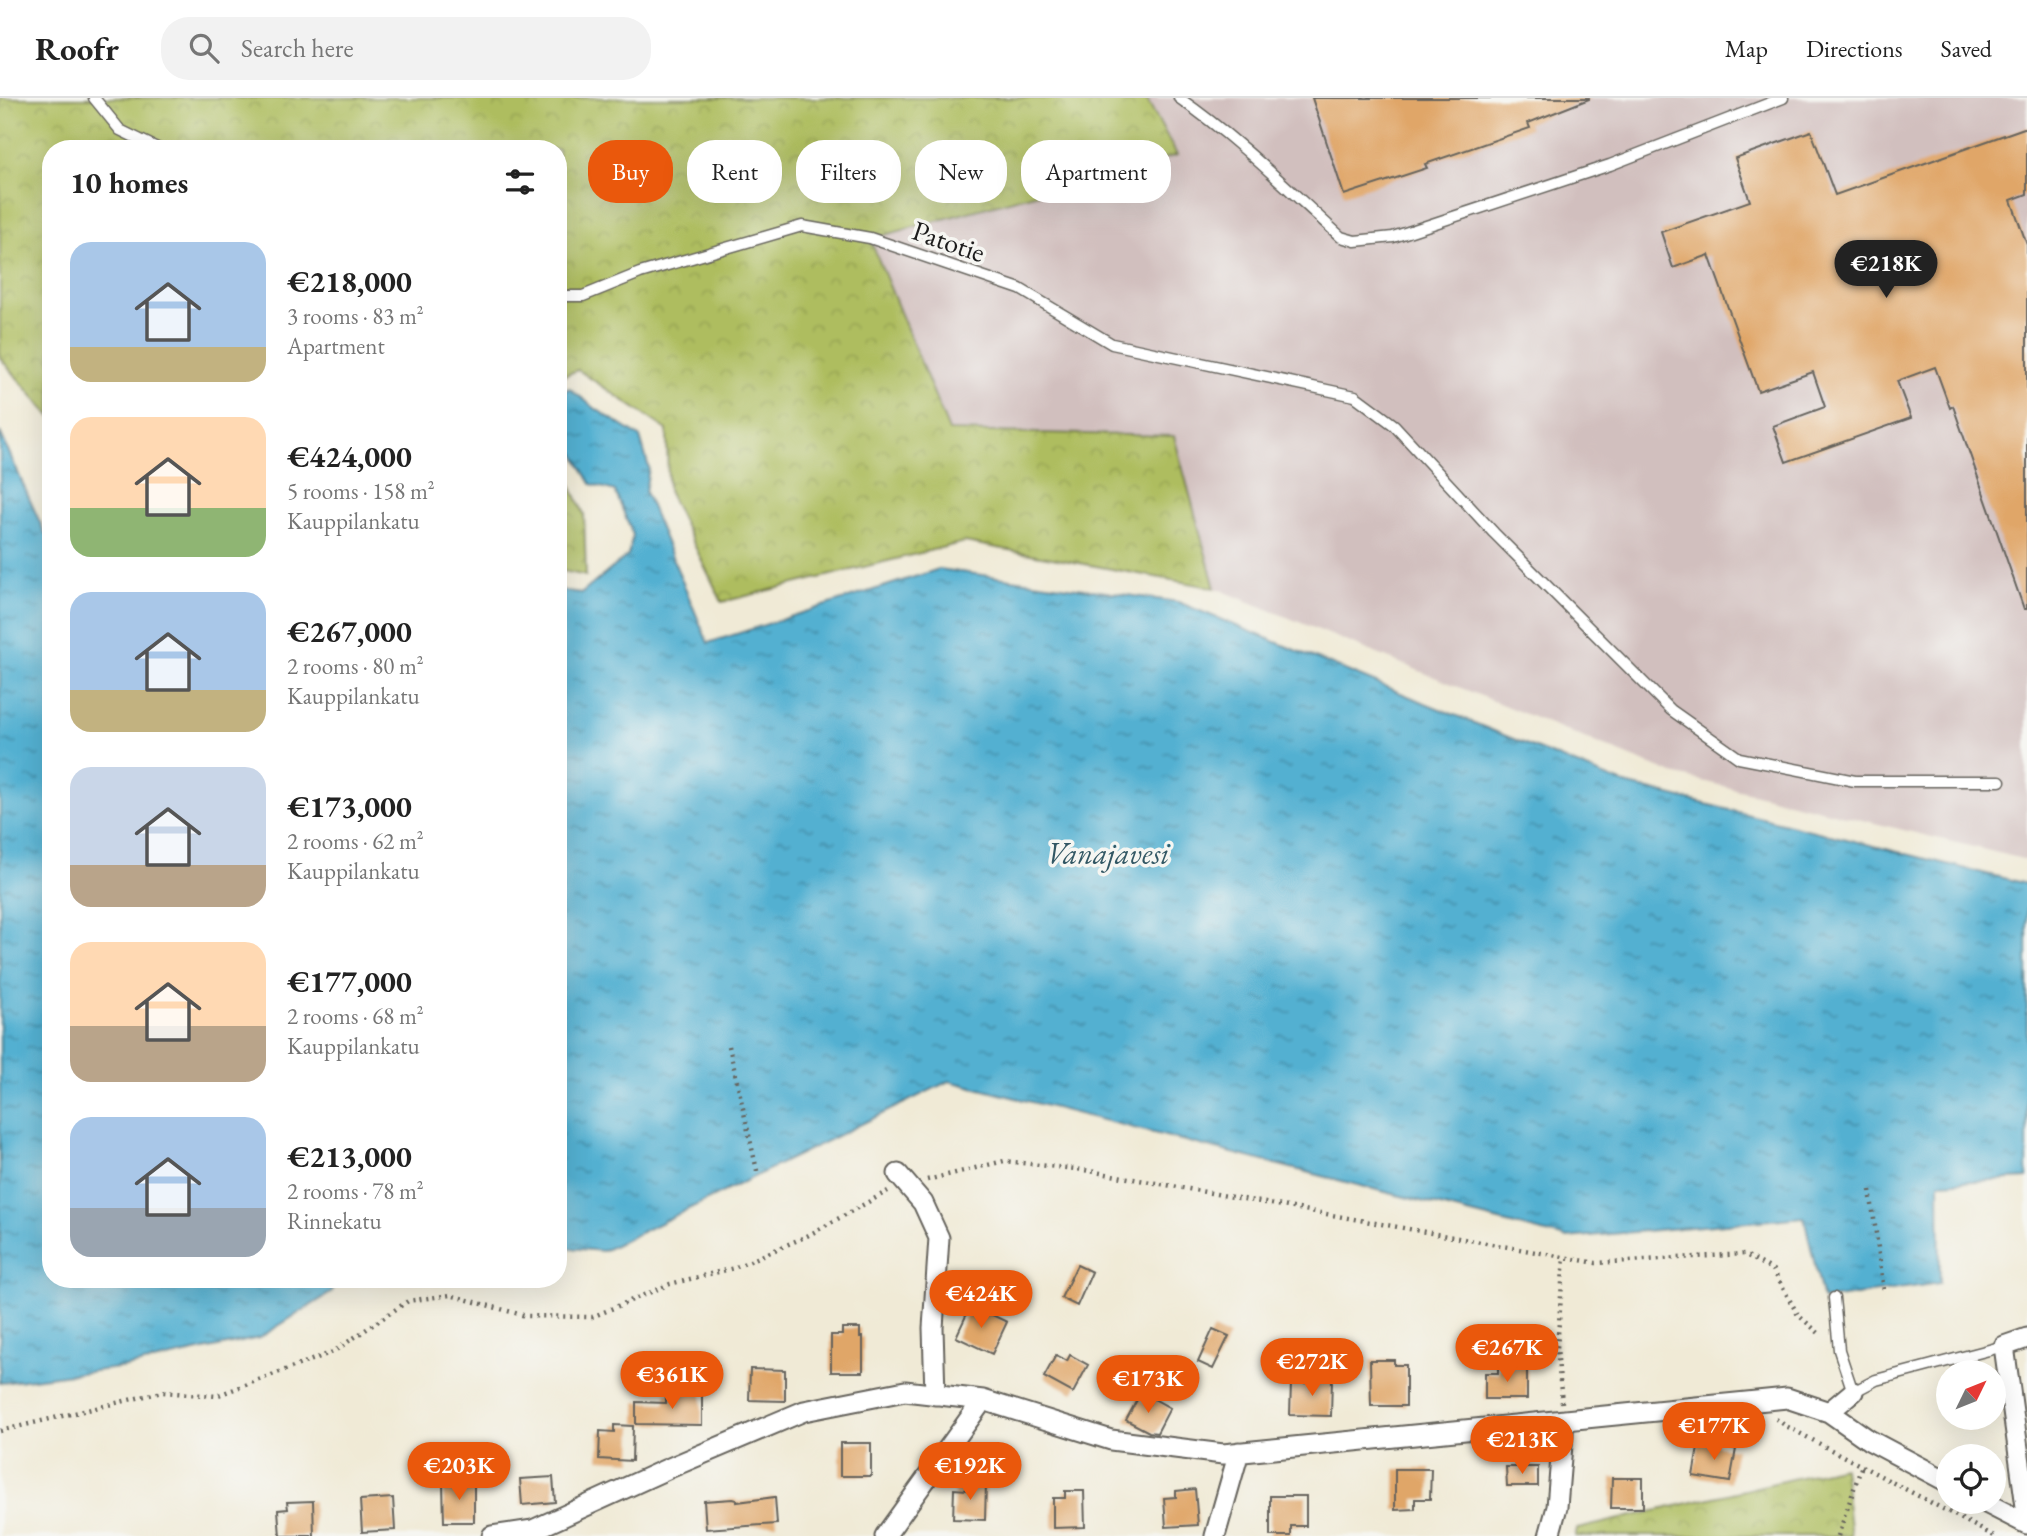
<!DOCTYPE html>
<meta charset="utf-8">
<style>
body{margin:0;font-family:"EB Garamond",serif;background:#f2f2f2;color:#222;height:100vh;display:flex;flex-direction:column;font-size:26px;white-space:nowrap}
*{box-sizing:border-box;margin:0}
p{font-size:23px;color:#767676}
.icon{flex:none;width:38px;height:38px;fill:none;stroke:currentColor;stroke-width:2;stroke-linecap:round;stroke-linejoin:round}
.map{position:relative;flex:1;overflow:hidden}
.details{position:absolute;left:42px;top:42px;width:525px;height:1148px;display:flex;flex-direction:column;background:#fff;border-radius:28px;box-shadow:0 7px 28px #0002}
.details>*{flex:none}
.top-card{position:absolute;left:588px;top:42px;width:665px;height:63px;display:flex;gap:14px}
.needle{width:46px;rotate:47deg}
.tools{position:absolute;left:1936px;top:1262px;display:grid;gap:14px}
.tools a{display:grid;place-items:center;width:70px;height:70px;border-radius:50%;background:#fff;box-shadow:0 7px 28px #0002;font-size:35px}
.price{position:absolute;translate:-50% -60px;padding:0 16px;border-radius:24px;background:#ea580c;color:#fff;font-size:23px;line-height:46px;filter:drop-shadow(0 2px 4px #0008)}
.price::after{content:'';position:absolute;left:50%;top:42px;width:21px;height:16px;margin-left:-10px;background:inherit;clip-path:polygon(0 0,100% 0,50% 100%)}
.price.current{background:#222;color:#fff}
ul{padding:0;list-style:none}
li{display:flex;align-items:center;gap:21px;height:175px;padding:0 28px}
li span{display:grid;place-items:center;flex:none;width:196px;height:140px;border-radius:21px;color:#555}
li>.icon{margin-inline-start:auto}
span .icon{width:84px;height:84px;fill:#fffc;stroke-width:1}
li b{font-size:30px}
h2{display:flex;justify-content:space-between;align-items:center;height:84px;padding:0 28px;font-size:30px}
.tag{padding:0 24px;border-radius:28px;background:#fff;box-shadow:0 7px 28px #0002;font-size:24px;line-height:63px}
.tag.current{background:#ea580c;color:#fff}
header{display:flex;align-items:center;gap:42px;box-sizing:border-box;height:98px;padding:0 35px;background:#fff;border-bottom:2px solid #e0e0e0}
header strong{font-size:33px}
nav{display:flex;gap:38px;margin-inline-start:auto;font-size:24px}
.search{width:490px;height:63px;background:#f2f2f2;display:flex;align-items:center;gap:18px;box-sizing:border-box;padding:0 24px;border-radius:28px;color:#767676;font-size:26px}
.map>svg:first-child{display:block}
.industrial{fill:#d1bfbe}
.park{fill:url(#park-crowns);stroke:#656c3e;stroke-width:2}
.water{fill:url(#water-ripples);stroke:#386676;stroke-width:2}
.building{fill:#e0a667}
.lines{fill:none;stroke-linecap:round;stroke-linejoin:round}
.lane-casing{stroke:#66645d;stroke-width:13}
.street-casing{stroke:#66645d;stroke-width:23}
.path{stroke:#66645d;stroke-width:4.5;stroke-dasharray:2 5;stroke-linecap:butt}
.lane{stroke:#fff;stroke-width:10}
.street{stroke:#fff;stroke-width:19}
.labels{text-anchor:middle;stroke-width:7;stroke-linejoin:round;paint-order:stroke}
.street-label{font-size:28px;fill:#1c1c1c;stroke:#f6f6f2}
.water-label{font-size:30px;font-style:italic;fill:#325764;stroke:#f6f6f2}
</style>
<header>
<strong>Roofr</strong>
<div class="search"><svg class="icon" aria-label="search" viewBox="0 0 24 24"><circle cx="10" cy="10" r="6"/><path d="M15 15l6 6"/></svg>Search here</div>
<nav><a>Map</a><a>Directions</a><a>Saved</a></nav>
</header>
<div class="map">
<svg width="2027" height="1438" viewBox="0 0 2027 1438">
<defs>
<pattern id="park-crowns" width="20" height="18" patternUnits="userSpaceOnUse" patternTransform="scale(1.75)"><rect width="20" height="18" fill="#aebd5f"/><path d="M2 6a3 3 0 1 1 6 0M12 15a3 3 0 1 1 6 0" fill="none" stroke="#95a252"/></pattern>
<pattern id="water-ripples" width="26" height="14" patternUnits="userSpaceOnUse" patternTransform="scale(1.75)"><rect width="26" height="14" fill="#53b0d1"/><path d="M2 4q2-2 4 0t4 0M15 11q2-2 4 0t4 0" fill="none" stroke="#448ea9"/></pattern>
</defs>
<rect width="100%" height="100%" fill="#f6f6f2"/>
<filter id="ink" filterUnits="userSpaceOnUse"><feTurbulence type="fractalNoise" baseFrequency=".0143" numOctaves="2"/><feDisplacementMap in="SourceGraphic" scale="14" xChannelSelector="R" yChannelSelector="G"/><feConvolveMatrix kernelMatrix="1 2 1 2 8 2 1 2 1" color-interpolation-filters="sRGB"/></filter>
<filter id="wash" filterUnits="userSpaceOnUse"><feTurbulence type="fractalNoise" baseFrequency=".00686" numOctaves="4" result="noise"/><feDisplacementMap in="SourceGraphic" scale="28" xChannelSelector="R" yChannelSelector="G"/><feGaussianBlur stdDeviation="1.57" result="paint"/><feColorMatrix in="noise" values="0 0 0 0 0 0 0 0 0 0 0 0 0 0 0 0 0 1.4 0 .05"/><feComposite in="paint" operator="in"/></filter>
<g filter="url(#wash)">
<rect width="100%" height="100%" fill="#f0ead6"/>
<path class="industrial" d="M 0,0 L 2027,0 L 2027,762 L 1673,676 L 1215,490 L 965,444 L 722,504 L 668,393 L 667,332 L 578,272 L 558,280 L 558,51 L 51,51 L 51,319 L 0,260 Z"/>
<path class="park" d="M 0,0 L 1146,0 L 1177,57 L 870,141 L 949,333 L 1174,338 L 1215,490 L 965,444 L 722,504 L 668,393 L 667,332 L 578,272 L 558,280 L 558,51 L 51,51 L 51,319 L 0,260 Z
M 558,360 L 584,416 L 586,478 L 558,472 Z
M 1843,1369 L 1851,1438 L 1575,1438 L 1577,1431 Z"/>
<path class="water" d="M 569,290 L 596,311 L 640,339 L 649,370 L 645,394 L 708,545 L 939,471 L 1178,504 L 1621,685 L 2027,786 L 2027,1080 L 1939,1085 L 1940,1185 L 1823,1202 L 1804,1119 L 1566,1140 L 949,983 L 603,1153 L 558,1149 L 558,492 L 582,495 L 628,457 L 633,437 L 615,393 L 591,386 L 558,326 L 558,298 Z
M 0,334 L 45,436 L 51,437 L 51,1181 L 335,1181 L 332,1194 L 259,1240 L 126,1269 L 0,1285 Z"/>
<g id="blocks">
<path class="building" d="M 1312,0 L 1589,0 L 1589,1 L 1528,25 L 1530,30 L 1425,66 L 1427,70 L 1344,97 Z
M 2027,29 L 2027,96 L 2011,102 L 2027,147 L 2027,511 L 2024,511 L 1953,308 L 1950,310 L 1935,269 L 1897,283 L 1911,320 L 1786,364 L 1773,328 L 1825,309 L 1813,274 L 1758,293 L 1709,157 L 1673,170 L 1661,134 L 1750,103 L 1735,60 L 1811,33 L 1835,97 Z
M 1077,1167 L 1092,1174 L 1077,1208 L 1061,1200 Z
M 971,1207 L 1007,1224 L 992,1256 L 956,1239 Z
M 842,1230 L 860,1230 L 860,1239 L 863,1239 L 863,1274 L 831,1274 L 831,1237 L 842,1237 Z
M 1213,1231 L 1229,1238 L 1213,1271 L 1198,1264 Z
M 1056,1257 L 1067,1263 L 1070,1257 L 1088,1267 L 1073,1295 L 1044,1279 Z
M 1370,1262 L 1394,1262 L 1394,1267 L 1406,1267 L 1406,1308 L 1371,1308 Z
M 1498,1269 L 1527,1269 L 1527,1301 L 1485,1301 L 1485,1275 L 1498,1275 Z
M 750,1271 L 785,1272 L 785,1303 L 749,1302 Z
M 1311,1280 L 1332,1280 L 1331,1318 L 1290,1317 L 1291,1285 L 1311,1285 Z
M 666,1295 L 702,1296 L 702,1327 L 636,1326 L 636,1304 L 666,1305 Z
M 1138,1300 L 1149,1306 L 1152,1300 L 1170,1310 L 1157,1335 L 1149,1334 L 1126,1322 Z
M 614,1327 L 633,1328 L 632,1363 L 599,1361 L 600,1333 L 614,1334 Z
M 1699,1344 L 1736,1351 L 1730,1384 L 1693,1378 Z
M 840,1345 L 871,1345 L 871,1378 L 840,1378 Z
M 1506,1369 L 1538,1369 L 1538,1388 L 1507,1388 Z
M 1395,1371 L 1431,1371 L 1430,1401 L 1415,1401 L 1415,1411 L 1395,1412 Z
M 553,1379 L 555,1404 L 522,1407 L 520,1381 Z
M 1612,1380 L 1643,1380 L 1643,1410 L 1611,1410 Z
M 443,1385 L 474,1385 L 474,1424 L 444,1424 Z
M 966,1385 L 986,1385 L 985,1422 L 953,1421 L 954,1391 L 966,1392 Z
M 1195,1391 L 1198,1427 L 1166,1429 L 1164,1400 L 1176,1399 L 1176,1393 Z
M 1065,1393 L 1084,1393 L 1085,1429 L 1053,1430 L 1053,1400 L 1065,1400 Z
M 1270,1398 L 1306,1398 L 1306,1428 L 1291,1428 L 1291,1438 L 1270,1438 Z
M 775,1399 L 777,1426 L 706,1431 L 704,1403 L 733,1401 L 737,1402 L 737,1404 Z
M 393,1400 L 395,1432 L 362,1434 L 360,1402 Z
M 313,1403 L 314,1438 L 280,1438 L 278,1412 L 288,1411 L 287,1404 Z"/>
</g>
</g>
<g filter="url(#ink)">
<use href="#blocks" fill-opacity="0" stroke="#66645d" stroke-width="2"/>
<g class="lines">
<g class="lane-casing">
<path id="lane" d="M 94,0 L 120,32 L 159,51
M 1179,0 C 1237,40 1288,91 1341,139 L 1355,143 L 1393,139 L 1610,67 L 1783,0
M 558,198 L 583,198 L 640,175 L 802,128 L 870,140 L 1020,191 L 1112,246 L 1355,298 L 1394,327 L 1494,435 L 1671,612 L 1739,660 L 1855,683 L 2000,683
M 1834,1200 L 1839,1252 L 1853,1294 L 1876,1282 L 2004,1248"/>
</g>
<g class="street-casing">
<path id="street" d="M 898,1076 L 923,1105 L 939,1140 L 933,1230 L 935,1297
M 2027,1240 L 2004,1248 L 2027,1416
M 1829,1314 L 1853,1294
M 1984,1404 L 2027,1426
M 492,1438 L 533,1432 L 667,1371 L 804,1313 L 905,1293 L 983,1302 L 1111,1342 L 1223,1356 L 1787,1300 L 1829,1314 L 1869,1342 L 1948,1384
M 885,1438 L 983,1302
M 1215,1438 L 1239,1354
M 1549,1438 L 1557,1409 L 1564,1322"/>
</g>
<path class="path" d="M 729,948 L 758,1077
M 927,1082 L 1004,1063 L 1084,1072 L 1596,1165 L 1744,1156 L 1773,1172 L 1798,1217 L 1821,1237
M 1870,1092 L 1884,1193
M 1562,1305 L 1557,1250 L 1564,1159
M 1776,1321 L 1786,1328 L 1994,1438
M 0,1333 L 162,1294 L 216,1298 L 333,1254 L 408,1203 L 450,1197 L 526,1218 L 592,1219 L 670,1186 L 734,1170 L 807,1138 L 888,1093
M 1838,1438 L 1862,1367"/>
<use href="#lane" class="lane"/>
<use href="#street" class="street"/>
</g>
</g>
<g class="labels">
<g class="street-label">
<text transform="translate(949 143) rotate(19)" y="10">Patotie</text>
</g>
<g class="water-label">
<text x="1108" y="766">Vanajavesi</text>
</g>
</g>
</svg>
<div class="tools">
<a><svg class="needle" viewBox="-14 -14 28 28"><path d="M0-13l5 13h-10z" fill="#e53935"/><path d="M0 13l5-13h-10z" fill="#767676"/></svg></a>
<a><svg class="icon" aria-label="locate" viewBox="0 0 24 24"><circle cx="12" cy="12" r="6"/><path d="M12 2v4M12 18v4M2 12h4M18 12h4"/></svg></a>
</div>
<b class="price current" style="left:1886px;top:202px">€218K</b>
<b class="price" style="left:981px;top:1232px">€424K</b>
<b class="price" style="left:1507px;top:1286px">€267K</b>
<b class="price" style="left:1312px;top:1300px">€272K</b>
<b class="price" style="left:672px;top:1313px">€361K</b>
<b class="price" style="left:1148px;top:1317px">€173K</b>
<b class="price" style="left:1714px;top:1364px">€177K</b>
<b class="price" style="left:1522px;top:1378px">€213K</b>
<b class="price" style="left:459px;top:1404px">€203K</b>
<b class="price" style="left:970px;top:1404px">€192K</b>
<div class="top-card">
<a class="tag current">Buy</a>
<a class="tag">Rent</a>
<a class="tag">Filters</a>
<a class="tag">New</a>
<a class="tag">Apartment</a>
</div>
<section class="details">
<h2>10 homes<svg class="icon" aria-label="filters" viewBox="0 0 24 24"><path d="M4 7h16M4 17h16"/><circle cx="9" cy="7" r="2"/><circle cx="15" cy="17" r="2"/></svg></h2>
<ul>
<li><span style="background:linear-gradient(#a9c7e8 75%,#c2b280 0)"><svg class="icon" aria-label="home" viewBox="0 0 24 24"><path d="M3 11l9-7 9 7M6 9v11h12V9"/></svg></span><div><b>€218,000</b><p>3 rooms · 83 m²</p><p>Apartment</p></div></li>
<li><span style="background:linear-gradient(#ffd9b3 65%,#8fb573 0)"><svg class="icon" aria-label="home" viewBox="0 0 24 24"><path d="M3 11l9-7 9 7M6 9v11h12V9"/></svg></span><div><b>€424,000</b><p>5 rooms · 158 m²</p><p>Kauppilankatu</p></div></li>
<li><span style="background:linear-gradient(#a9c7e8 70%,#c2b280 0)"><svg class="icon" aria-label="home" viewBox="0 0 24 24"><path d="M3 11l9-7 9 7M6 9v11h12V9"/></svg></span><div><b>€267,000</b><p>2 rooms · 80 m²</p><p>Kauppilankatu</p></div></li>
<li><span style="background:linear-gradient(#c9d6e8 70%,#b9a48a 0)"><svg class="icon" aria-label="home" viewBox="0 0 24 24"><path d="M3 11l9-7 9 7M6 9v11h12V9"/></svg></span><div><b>€173,000</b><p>2 rooms · 62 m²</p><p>Kauppilankatu</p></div></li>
<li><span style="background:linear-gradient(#ffd9b3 60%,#b9a48a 0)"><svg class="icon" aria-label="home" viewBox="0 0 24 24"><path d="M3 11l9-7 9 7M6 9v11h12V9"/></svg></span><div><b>€177,000</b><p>2 rooms · 68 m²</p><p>Kauppilankatu</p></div></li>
<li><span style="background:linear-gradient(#a9c7e8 65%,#9aa5b1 0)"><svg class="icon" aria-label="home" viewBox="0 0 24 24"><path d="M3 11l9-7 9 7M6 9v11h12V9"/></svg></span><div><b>€213,000</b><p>2 rooms · 78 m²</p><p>Rinnekatu</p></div></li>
</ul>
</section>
</div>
